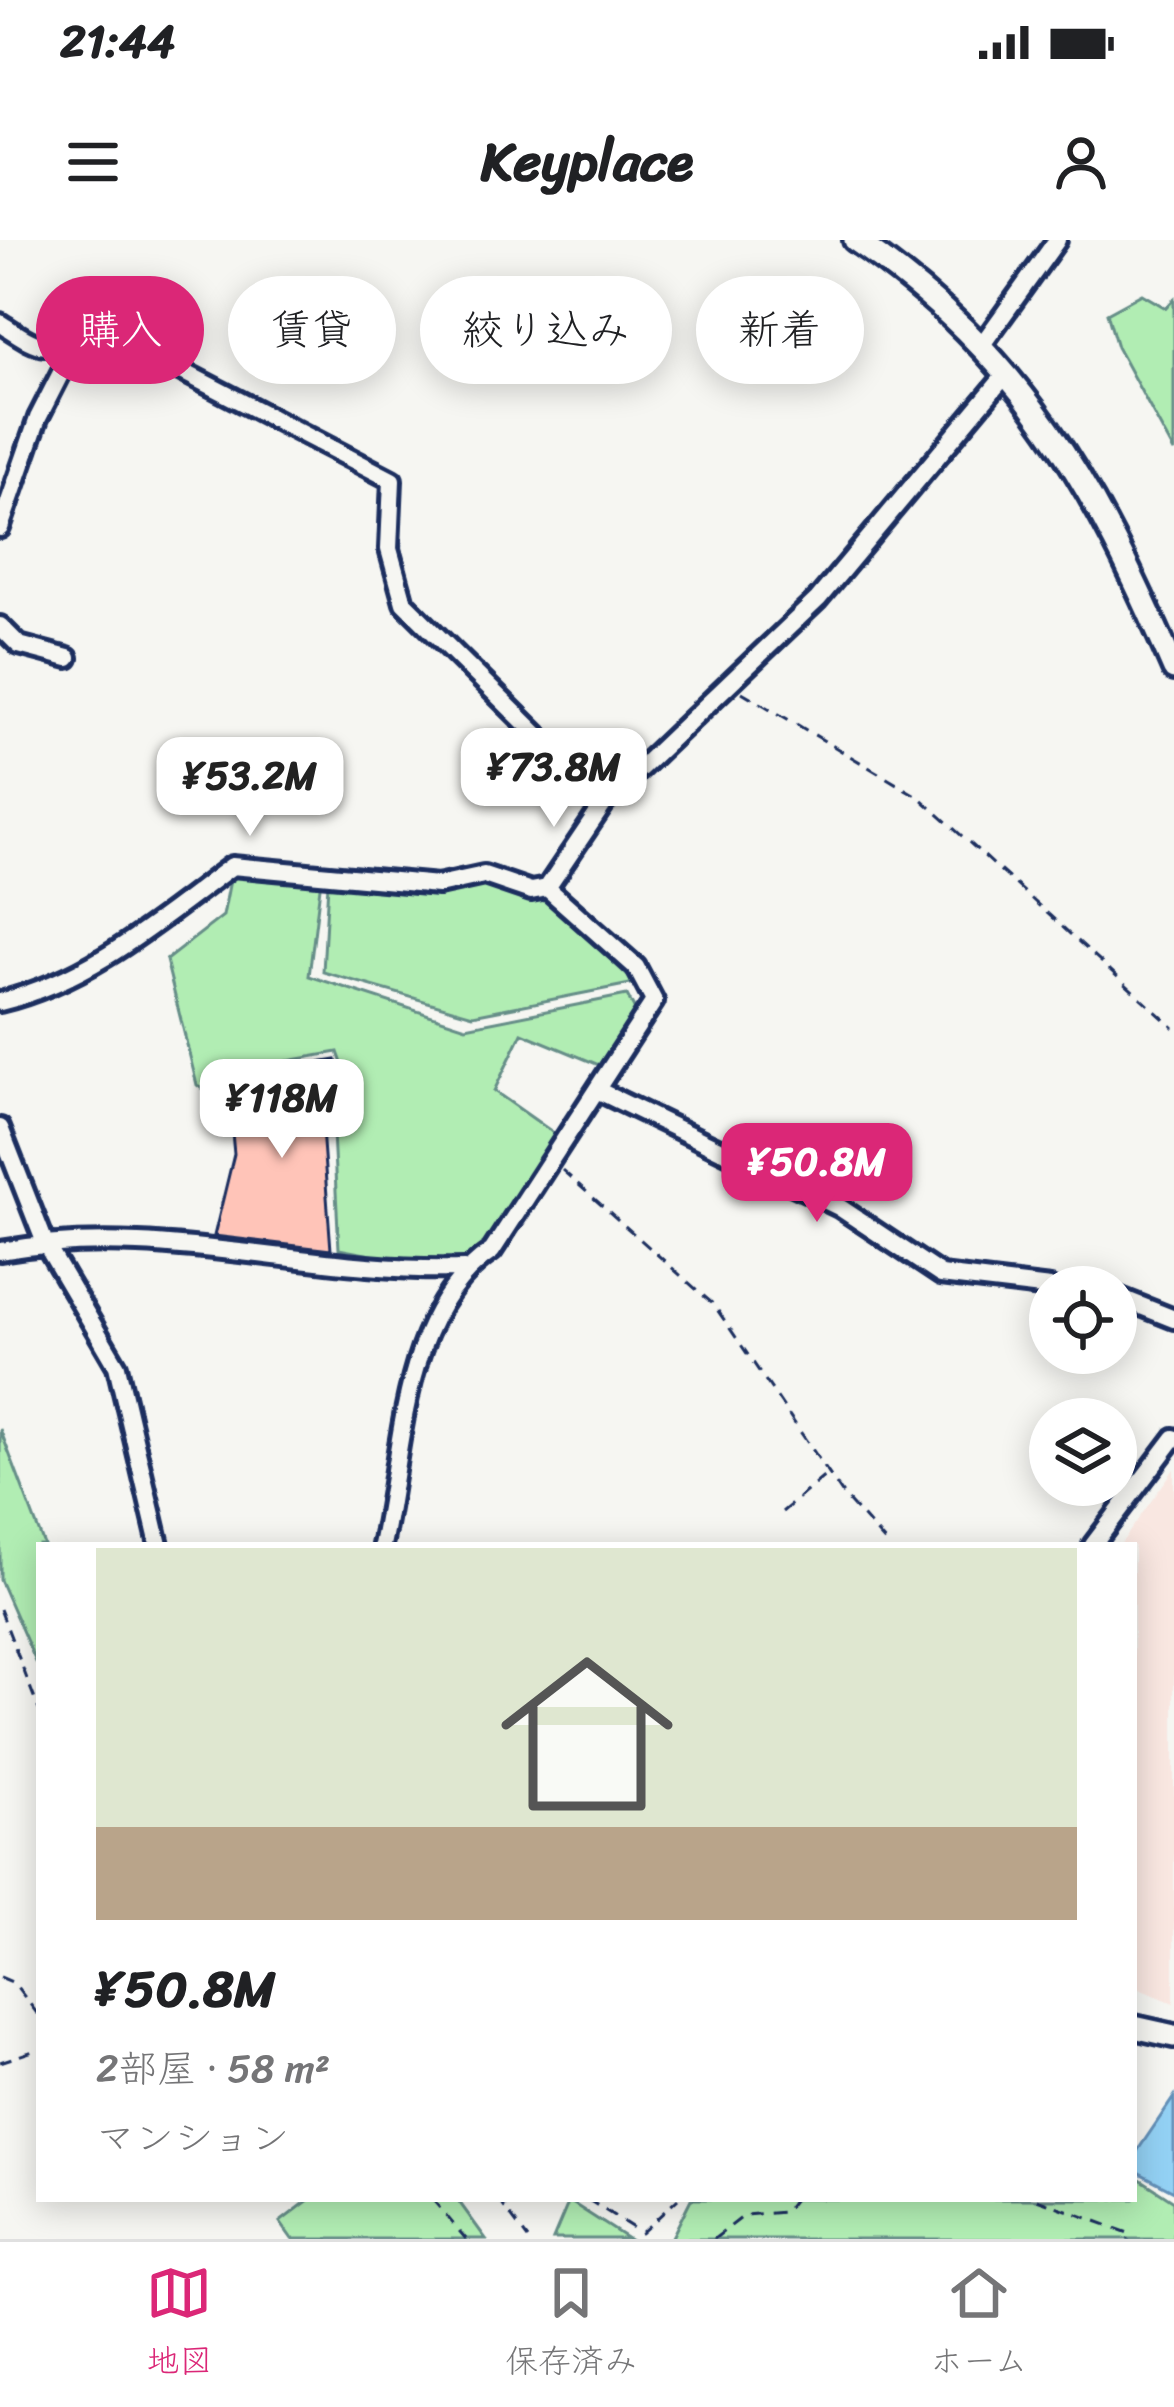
<!DOCTYPE html>
<html lang="ja">
<meta charset="utf-8">
<style>
body{margin:0;font-family:Sriracha,"Klee One",sans-serif;background:#f6f6f6;color:#202124;height:100vh;display:flex;flex-direction:column;font-size:45px;white-space:nowrap}
*{box-sizing:border-box;margin:0}
p{font-size:39px;color:#757577}
.icon{flex:none;width:66px;height:66px;fill:none;stroke:currentColor;stroke-width:2;stroke-linecap:round;stroke-linejoin:round}
.map{position:relative;flex:1;overflow:hidden}
.details{position:absolute;left:36px;top:1302px;width:1101px;height:660px;display:flex;flex-direction:column;background:#fff;border-radius:0px;box-shadow:0 6px 30px #0003}
.details>*{flex:none}
.top-card{position:absolute;left:36px;top:36px;width:1104px;height:108px;display:flex;gap:24px}
.fabs{position:absolute;left:1029px;top:1026px;display:grid;gap:24px}
.fabs a{display:grid;place-items:center;width:108px;height:108px;border-radius:50%;background:#fff;box-shadow:0 6px 30px #0003;font-size:60px}
.price{position:absolute;translate:-50% -102px;padding:0 27px;border-radius:24px;background:#fff;color:#222;font-size:39px;line-height:78px;filter:drop-shadow(0 3px 6px #0008)}
.price::after{content:'';position:absolute;left:50%;top:72px;width:36px;height:27px;margin-left:-18px;background:inherit;clip-path:polygon(0 0,100% 0,50% 100%)}
.price.active{background:#db2777;color:#fff}
ul{padding:0;list-style:none}
li{display:grid;align-content:center;gap:24px;height:636px;padding:0 60px}
li+li{border-top:3px solid #e0e0e0}
li span{display:grid;place-items:center;height:372px;border-radius:0px;color:#555}
li>.icon{margin-inline-start:auto}
span .icon{width:216px;height:216px;fill:#fffc;stroke-width:1}
li b{font-size:51px}
.tag{padding:0 42px;border-radius:54px;background:#fff;box-shadow:0 6px 30px #0003;font-size:42px;line-height:108px}
.tag.active{background:#db2777;color:#fff}
.status{display:flex;justify-content:space-between;align-items:center;height:84px;padding:0 60px;background:#fff;direction:ltr}
.status svg{height:33px;fill:currentColor}
header{display:flex;justify-content:space-between;align-items:center;height:156px;padding:0 60px;background:#fff;font-size:54px;font-weight:700}
.tab-bar{display:flex;justify-content:space-around;align-items:center;height:168px;border-top:3px solid #e0e0e0;background:#fff;font-size:33px;color:#757577}
.tab-bar a{display:grid;justify-items:center;gap:6px}
.tab-bar .active{color:#db2777}
.map>svg:first-child{display:block}
.built{fill:#f9e7e1}
.green{fill:#b1edb3;stroke:#668e88;stroke-width:3}
.water{fill:#93d1f4;stroke:#6390b8;stroke-width:3}
.building{fill:#ffc4b8;stroke:#1b2f5e;stroke-width:3}
.lines{fill:none;stroke-linecap:round;stroke-linejoin:round}
.minor-casing{stroke:#1b2f5e;stroke-width:26}
.tertiary-casing{stroke:#1b2f5e;stroke-width:30}
.path{stroke:#1b2f5e;stroke-width:3;stroke-dasharray:12 9;stroke-linecap:butt}
.minor{stroke:#f6f6f2;stroke-width:16}
.tertiary{stroke:#f6f6f2;stroke-width:21}
</style>
<div class="status"><b>21:44</b><svg viewBox="0 0 49 12"><path d="M0 12V9h3v3zM5 12V6h3v6zM10 12V3h3v9zM15 12V0h3v12zM26 1h20v11H26zM47 4h2v5h-2z"/></svg></div>
<header><svg class="icon" aria-label="menu" viewBox="0 0 24 24"><path d="M4 6h16M4 12h16M4 18h16"/></svg>Keyplace<svg class="icon" aria-label="person" viewBox="0 0 24 24"><circle cx="12" cy="8" r="4"/><path d="M4 21q1-7 8-7t8 7"/></svg></header>
<div class="map">
<svg width="1174" height="1999" viewBox="0 0 1174 1999">
<rect width="100%" height="100%" fill="#f6f6f2"/>
<filter id="ink" filterUnits="userSpaceOnUse"><feTurbulence type="fractalNoise" baseFrequency=".00833" numOctaves="2"/><feDisplacementMap in="SourceGraphic" scale="24" xChannelSelector="R" yChannelSelector="G"/><feConvolveMatrix kernelMatrix="1 2 1 2 8 2 1 2 1" color-interpolation-filters="sRGB"/></filter>
<g filter="url(#ink)">
<path class="built" d="M 1174,1229 L 1174,1763 L 1134,1747 L 1134,1305 L 1120,1305 Z"/>
<path class="green" d="M 1142,54 L 1166,68 L 1174,59 L 1174,212 L 1117,107 L 1107,73 Z
M 231,635 L 321,639 L 309,736 L 466,787 L 627,755 L 640,780 L 606,828 L 522,793 L 494,851 L 555,894 L 484,1004 L 450,1030 L 339,1009 L 333,893 L 351,849 L 338,812 L 259,826 L 253,858 L 225,867 L 197,845 L 166,720 L 223,676 Z
M 328,643 L 480,643 L 544,656 L 635,743 L 473,775 L 323,732 Z
M 0,1189 L 44,1305 L 39,1305 L 39,1429 L 0,1340 Z
M 1134,1935 L 1174,1961 L 1174,1999 L 671,1999 L 691,1959 L 1134,1959 Z
M 310,1959 L 457,1959 L 486,1999 L 292,1999 L 280,1982 Z
M 569,1961 L 628,1999 L 553,1999 Z"/>
<path class="water" d="M 1174,1857 L 1174,1951 L 1134,1930 L 1134,1916 Z"/>
<path class="building" d="M 336,820 L 345,848 L 322,889 L 331,1010 L 214,996 L 234,914 L 230,871 L 262,866 L 265,832 Z"/>
<g class="lines">
<g class="minor-casing">
<path id="minor" d="M 0,83 C 35,105 49,120 80,85 L 93,85 L 392,240 L 389,309 L 404,363 L 605,562
M 981,106 L 1057,0
M 0,288 L 38,178 L 66,123 L 62,106
M 0,386 L 19,405 L 68,418
M 0,762 C 92,739 158,681 232,626 L 438,645 L 484,635 L 531,651 L 547,648 L 605,562 L 818,359 L 1007,133
M 599,851 L 839,967 L 941,1035 L 1050,1048
M 0,888 L 45,1003 L 117,1126 L 159,1305
M 0,1011 C 161,982 306,1034 464,1029
M 1116,1056 L 1174,1079
M 382,1305 C 404,1206 401,1072 492,1011 L 654,761 L 636,727 L 547,648
M 1093,1305 L 1174,1198"/>
</g>
<g class="tertiary-casing">
<path id="tertiary" d="M 855,0 C 1025,117 1094,245 1174,429
M 1134,1787 L 1174,1796"/>
</g>
<path class="path" d="M 742,452 L 919,557 L 1174,788
M 562,930 L 714,1065 L 844,1256 L 888,1305
M 782,1272 L 826,1235
M 0,1369 L 39,1470
M 0,1737 L 14,1743 L 39,1776
M 0,1822 L 39,1809
M 432,1959 L 466,1999
M 498,1959 L 528,1999
M 587,1959 L 641,1993 L 678,1959
M 1037,1959 L 1131,1994 L 1128,1999
M 714,1999 L 745,1975 L 784,1972 L 794,1959"/>
<use href="#minor" class="minor"/>
<use href="#tertiary" class="tertiary"/>
</g>
</g>
</svg>
<div class="fabs">
<a><svg class="icon" aria-label="locate" viewBox="0 0 24 24"><circle cx="12" cy="12" r="6"/><path d="M12 2v4M12 18v4M2 12h4M18 12h4"/></svg></a>
<a><svg class="icon" aria-label="layers" viewBox="0 0 24 24"><path d="M12 4l9 5-9 5-9-5zM3 14l9 5 9-5"/></svg></a>
</div>
<b class="price" style="left:554px;top:590px">¥73.8M</b>
<b class="price" style="left:250px;top:599px">¥53.2M</b>
<b class="price" style="left:282px;top:921px">¥118M</b>
<b class="price active" style="left:817px;top:985px">¥50.8M</b>
<div class="top-card">
<a class="tag active">購入</a>
<a class="tag">賃貸</a>
<a class="tag">絞り込み</a>
<a class="tag">新着</a>
</div>
<section class="details">
<ul>
<li><span style="background:linear-gradient(#dfe7d0 75%,#b9a48a 0)"><svg class="icon" aria-label="home" viewBox="0 0 24 24"><path d="M3 11l9-7 9 7M6 9v11h12V9"/></svg></span><div><b>¥50.8M</b><p>2部屋 · 58 m²</p><p>マンション</p></div></li>
</ul>
</section>
</div>
<nav class="tab-bar">
<a class="active"><svg class="icon" aria-label="map" viewBox="0 0 24 24"><path d="M3 6l6-2 6 2 6-2v14l-6 2-6-2-6 2zM9 4v14M15 6v14"/></svg>地図</a>
<a><svg class="icon" aria-label="saved" viewBox="0 0 24 24"><path d="M7 4h10v16l-5-4-5 4z"/></svg>保存済み</a>
<a><svg class="icon" aria-label="home" viewBox="0 0 24 24"><path d="M3 11l9-7 9 7M6 9v11h12V9"/></svg>ホーム</a>
</nav>
